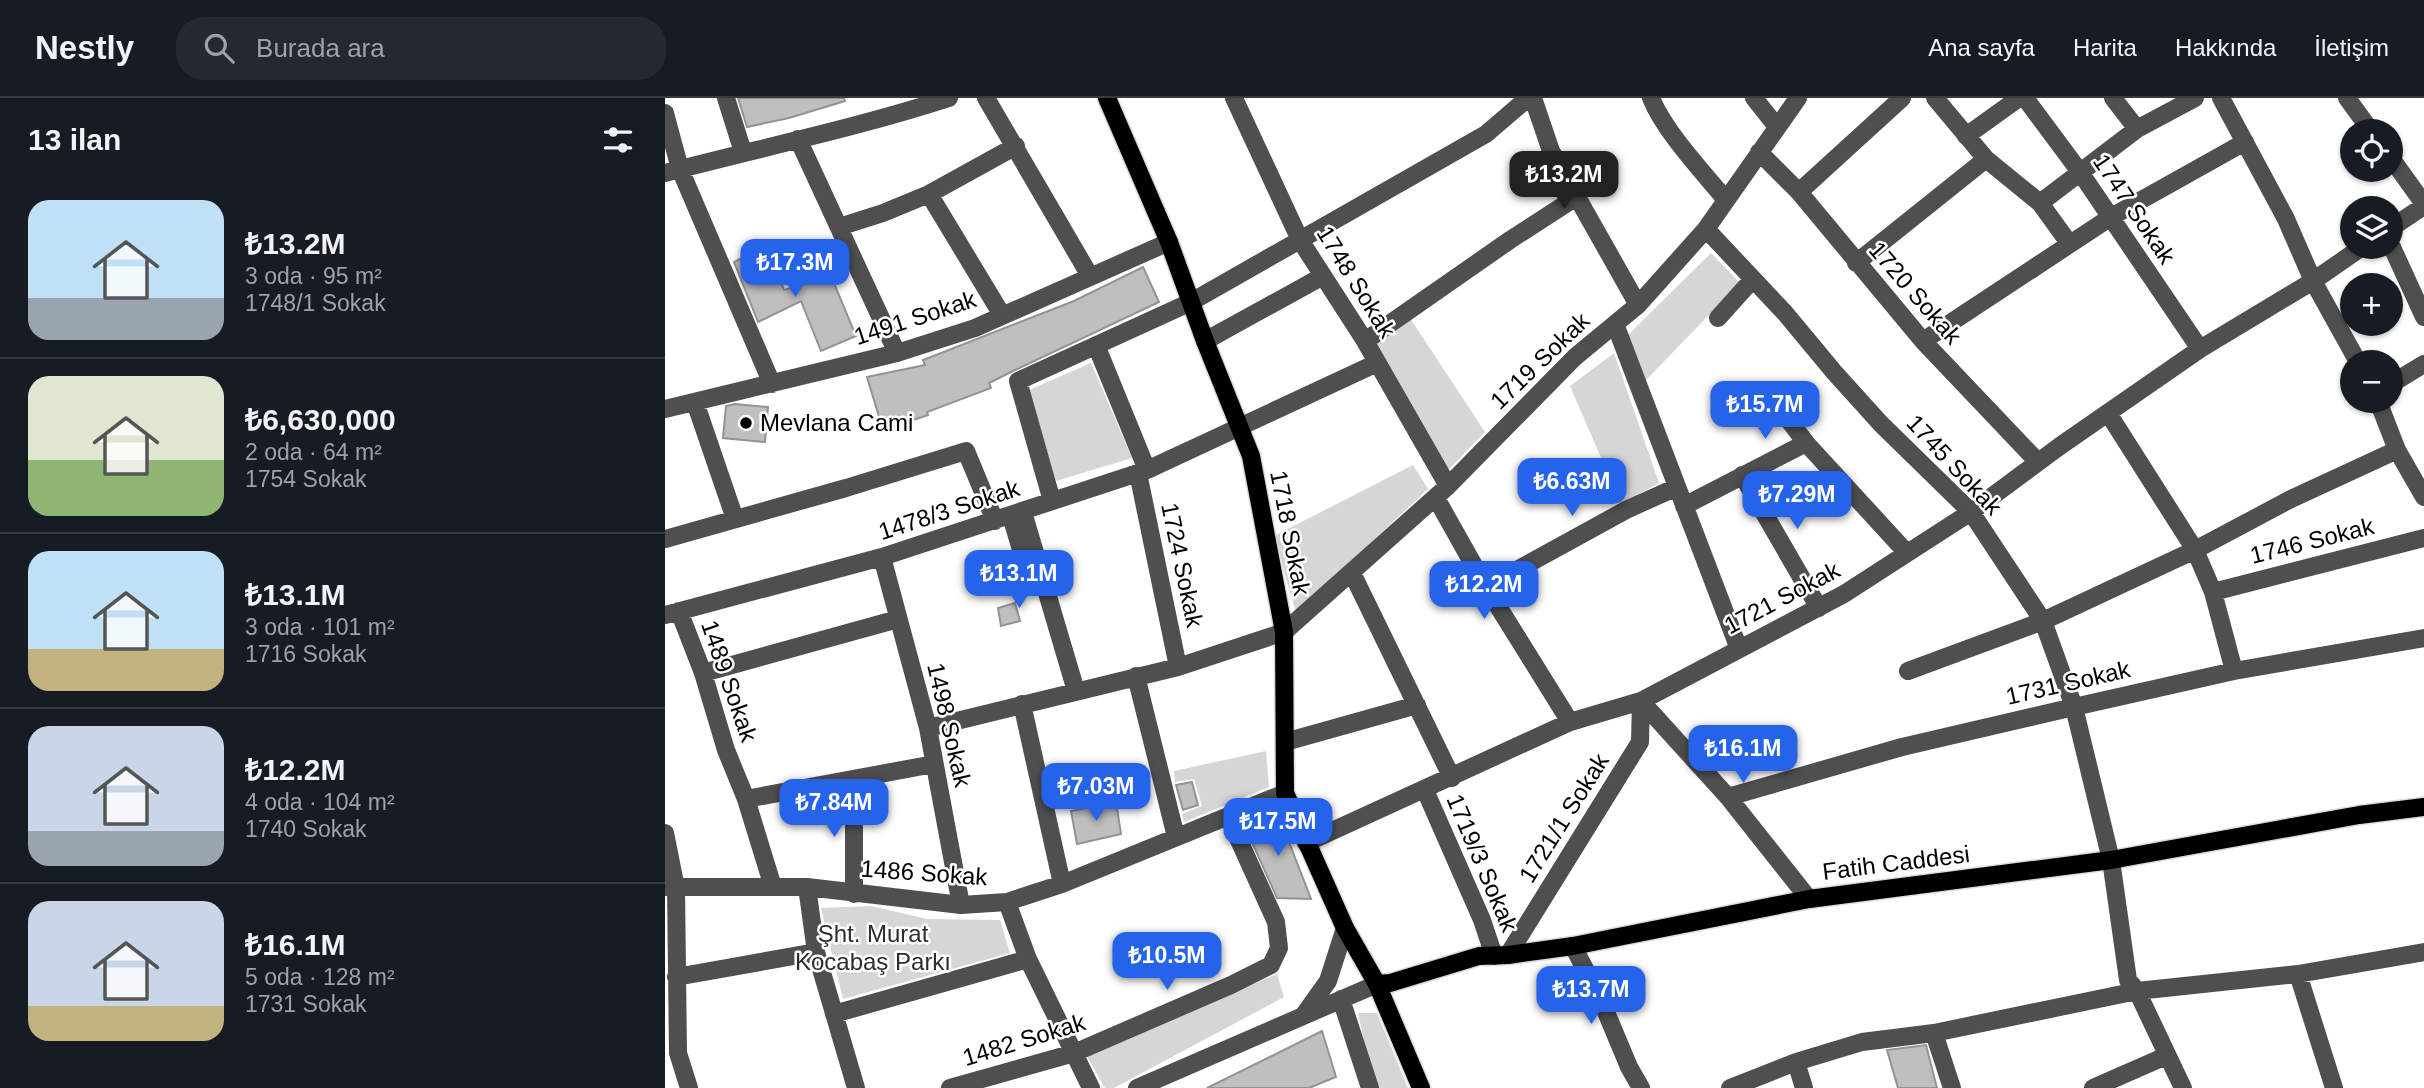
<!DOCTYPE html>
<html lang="tr">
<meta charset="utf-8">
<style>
body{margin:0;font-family:Helvetica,sans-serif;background:#242831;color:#f1f3f6;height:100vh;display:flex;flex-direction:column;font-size:26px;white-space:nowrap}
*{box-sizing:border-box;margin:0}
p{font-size:23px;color:#9ea1a6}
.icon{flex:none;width:38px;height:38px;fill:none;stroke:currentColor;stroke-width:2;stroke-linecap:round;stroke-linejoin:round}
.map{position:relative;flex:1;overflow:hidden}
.side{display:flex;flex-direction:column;background:#171b24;width:665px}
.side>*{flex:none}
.buttons{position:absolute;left:1675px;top:21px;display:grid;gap:14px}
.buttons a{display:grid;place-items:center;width:63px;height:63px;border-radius:50%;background:#171b24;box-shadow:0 2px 5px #0004;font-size:35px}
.price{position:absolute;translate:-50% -60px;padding:0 16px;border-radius:14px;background:#2563eb;color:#fff;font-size:23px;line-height:46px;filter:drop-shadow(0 2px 4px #0008)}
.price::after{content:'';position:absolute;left:50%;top:42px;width:21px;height:16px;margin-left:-10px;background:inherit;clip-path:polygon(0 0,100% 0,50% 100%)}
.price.selected{background:#222;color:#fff}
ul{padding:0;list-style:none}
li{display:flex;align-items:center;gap:21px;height:175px;padding:0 28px}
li+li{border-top:2px solid #363941}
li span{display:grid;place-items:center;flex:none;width:196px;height:140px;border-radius:21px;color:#555}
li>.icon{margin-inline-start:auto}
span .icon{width:84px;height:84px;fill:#fffc;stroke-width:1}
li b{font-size:30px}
h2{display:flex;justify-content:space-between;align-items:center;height:84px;padding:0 28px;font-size:30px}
header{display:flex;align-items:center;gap:42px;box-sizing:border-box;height:98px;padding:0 35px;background:#171b24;border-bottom:2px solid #363941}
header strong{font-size:33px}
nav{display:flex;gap:38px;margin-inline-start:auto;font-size:24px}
.search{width:490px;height:63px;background:#242831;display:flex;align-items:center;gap:18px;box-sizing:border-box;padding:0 24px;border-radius:28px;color:#9ea1a6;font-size:26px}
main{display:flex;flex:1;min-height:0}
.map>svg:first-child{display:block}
.green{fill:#d6d6d6}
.building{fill:#bfbfbf;stroke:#939393;stroke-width:2}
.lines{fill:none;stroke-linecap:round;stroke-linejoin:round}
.major-casing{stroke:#dbdbdb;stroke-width:21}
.minor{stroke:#4f4f4f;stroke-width:18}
.major{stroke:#000;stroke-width:18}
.poi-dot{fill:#000;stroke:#fff;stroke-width:2.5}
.labels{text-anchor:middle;stroke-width:5;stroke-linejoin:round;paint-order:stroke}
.street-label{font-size:24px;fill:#000;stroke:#fff}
.poi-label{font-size:24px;fill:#000;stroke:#fff;text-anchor:start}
.park-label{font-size:24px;fill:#2d2d2d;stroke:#fff}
</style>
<header>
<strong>Nestly</strong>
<div class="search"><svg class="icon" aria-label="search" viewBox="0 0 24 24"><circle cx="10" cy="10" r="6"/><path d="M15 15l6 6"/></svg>Burada ara</div>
<nav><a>Ana sayfa</a><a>Harita</a><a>Hakkında</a><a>İletişim</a></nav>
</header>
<main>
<section class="side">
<h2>13 ilan<svg class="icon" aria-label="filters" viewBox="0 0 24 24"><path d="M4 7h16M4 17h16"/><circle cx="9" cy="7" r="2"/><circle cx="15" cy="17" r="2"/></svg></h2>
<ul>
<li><span style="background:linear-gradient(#bfe0f5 70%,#9aa5b1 0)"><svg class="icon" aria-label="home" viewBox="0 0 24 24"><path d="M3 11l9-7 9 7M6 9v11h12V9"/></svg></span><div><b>₺13.2M</b><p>3 oda · 95 m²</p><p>1748/1 Sokak</p></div></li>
<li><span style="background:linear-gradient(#dfe7d0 60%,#8fb573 0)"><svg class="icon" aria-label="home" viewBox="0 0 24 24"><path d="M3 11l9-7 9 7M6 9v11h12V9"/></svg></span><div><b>₺6,630,000</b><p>2 oda · 64 m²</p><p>1754 Sokak</p></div></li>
<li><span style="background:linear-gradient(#bfe0f5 70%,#c2b280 0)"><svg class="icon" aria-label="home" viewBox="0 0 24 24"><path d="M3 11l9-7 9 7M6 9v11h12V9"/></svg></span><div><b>₺13.1M</b><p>3 oda · 101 m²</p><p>1716 Sokak</p></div></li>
<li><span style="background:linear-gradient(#c9d6e8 75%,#9aa5b1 0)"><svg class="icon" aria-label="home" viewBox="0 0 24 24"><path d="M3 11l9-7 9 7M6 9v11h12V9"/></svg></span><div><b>₺12.2M</b><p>4 oda · 104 m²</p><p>1740 Sokak</p></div></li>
<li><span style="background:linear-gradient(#c9d6e8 75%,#c2b280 0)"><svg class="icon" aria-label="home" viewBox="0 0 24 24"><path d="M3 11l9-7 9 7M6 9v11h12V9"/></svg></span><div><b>₺16.1M</b><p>5 oda · 128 m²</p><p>1731 Sokak</p></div></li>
</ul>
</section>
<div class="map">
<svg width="1759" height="990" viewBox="0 0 1759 990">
<rect width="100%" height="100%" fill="#fff"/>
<path class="green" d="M 1046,155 L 1075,185 L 981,282 L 962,238 Z
M 741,214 L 820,334 L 783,372 L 709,245 Z
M 949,255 L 994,385 L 956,406 L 905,288 Z
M 426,265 L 467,360 L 391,383 L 364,292 Z
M 748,367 L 763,391 L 631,515 L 609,438 Z
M 601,653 L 604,689 L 519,724 L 517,716 L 537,708 L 529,681 L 510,684 L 509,673 Z
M 206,808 L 262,821 L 335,822 L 345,855 L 178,901 L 156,810 Z
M 612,876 L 619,899 L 449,990 L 440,990 L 421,957 Z
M 693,915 L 712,915 L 743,990 L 709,990 Z"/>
<path class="building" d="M 73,0 L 179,0 L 180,3 L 124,20 L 82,29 Z
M 102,147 L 119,192 L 166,178 L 191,238 L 156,253 L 136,203 L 93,224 L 69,164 Z
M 478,169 L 494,204 L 348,273 L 324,285 L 326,290 L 262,314 L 263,317 L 218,332 L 202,279 L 260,267 L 258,262 L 409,203 Z
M 70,306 L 103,309 L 100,344 L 58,340 L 61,308 Z
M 350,505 L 355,523 L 336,528 L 333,510 Z
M 527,684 L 533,707 L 518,712 L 511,687 Z
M 451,704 L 456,736 L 412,746 L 406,713 Z
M 614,718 L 646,801 L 612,800 L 582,733 L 583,722 Z
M 657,933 L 671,979 L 644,990 L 542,990 Z
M 1261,947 L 1272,990 L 1233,990 L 1222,952 Z"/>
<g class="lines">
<g class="major-casing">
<path id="major" d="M 442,0 L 504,144 L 540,243 L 586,358 L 619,534 L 620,695 L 680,830 L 712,886 L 756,990
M 712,886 L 725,885 L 814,858 L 843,857 L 908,848 L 1144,801 L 1446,762 L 1694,717 L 1759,709"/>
</g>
<path class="minor" d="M 61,0 L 78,54
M 321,0 L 425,178
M 569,0 L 635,142 L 700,243 L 783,388
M 868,0 L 886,53 L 973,207
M 986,0 C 1000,34 1037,73 1061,102
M 1089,0 L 1112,29
M 1270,0 L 1321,61 L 1375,105 L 1404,145
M 1360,0 L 1415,74 L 1535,251
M 1448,0 L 1472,31
M 1556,0 L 1621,121 L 1648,183 L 1693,264
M 1682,0 L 1706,33
M 0,15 L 15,71 L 107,286
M 1301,38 L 1354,0
M 133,41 L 232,255
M 1094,54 L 1134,94 L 1258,243 L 1373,364
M 1726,60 L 1759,106
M 0,75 C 95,50 191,30 284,0
M 1134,94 L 1237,0
M 264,96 L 337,217
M 1375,105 L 1472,31 L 1530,0
M 174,129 L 218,115 L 264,96 L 351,48
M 1726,130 L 1759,108
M 1041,131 L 1120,215 L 1169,274 L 1216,326 L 1306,414 L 1378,523 L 1409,609 L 1446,762 L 1463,882 L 1472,893 L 1518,990
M 1726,147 L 1759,219
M 1191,165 L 1321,61
M 1053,220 L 1088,181
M 950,226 L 1074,551
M 540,243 L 658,178
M 700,243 L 845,142 L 913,98
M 1258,243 L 1446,119 L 1580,44
M 431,247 L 482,372
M 1726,286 L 1759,266
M 1713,303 L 1732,352 L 1759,399
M 30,304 L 70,421
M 1111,305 L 1141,345 L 1242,455
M 0,311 L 232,255 L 310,230 L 504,144
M 1443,315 L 1530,452 L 1548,494 L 1569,573
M 473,375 L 513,569
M 1077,377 L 1154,510
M 771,400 L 821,489 L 905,624
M 387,403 L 353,283 L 526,204 L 821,36 L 863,0
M 1019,408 L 1141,345
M 358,414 L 411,593
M 346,418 L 359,462
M 0,441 L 181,390 L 301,353 L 330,423
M 217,459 L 263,630 L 296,807
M 687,475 L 787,680
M 821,489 L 961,412 L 1012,389
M 1548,494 L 1759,440
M 14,513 L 38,575 L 61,652 L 81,701 L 108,789
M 0,517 L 217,459 L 482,372 L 712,265
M 1243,573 L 1378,523 L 1530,452 L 1626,401 L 1732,352
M 38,575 L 233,521
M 471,578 L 511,739
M 976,603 L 1063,699 L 1144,801
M 357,606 L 397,786
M 263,630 L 513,569 L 619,534 L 783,388 L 910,259 L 973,207 L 1041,131 L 1133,0
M 620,644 L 752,607
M 183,683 L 189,723 L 189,796
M 760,692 L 817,822 L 829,858
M 1063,699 L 1237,649 L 1409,609 L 1569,573 L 1759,540
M 81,701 L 269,666
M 0,735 L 11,790 L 13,955 L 24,990
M 641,745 L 905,624 L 976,603 L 1179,496 L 1306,414 L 1395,348 L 1535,251 L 1648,183 L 1697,149
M 0,789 L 142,789 L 296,807 L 342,804 L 397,786 L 620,695
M 142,789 L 151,854 L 191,990
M 342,804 L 363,861 L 426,990
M 908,848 L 936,902 L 964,969 L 976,990
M 843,857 L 975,644 L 976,603
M 1633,876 L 1669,990
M 11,879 L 151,854
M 676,901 L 705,990
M 169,916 L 363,861
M 638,918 L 663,883 L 680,830
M 1269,935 L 1287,990
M 1131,964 L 1139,990
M 285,990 L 409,955 L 566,887 L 606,867 L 614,850 L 611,824 L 563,718
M 472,990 L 712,886
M 1065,990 L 1131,964 L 1197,944 L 1269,935 L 1472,893 L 1633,876 L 1759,854
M 1428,990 L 1501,958"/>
<use href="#major" class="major"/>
</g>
<circle class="poi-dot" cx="81" cy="325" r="7"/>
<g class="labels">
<g class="street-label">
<text transform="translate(1469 111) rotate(56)" y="8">1747 Sokak</text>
<text transform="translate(691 184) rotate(58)" y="8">1748 Sokak</text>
<text transform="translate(1250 195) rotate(49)" y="8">1720 Sokak</text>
<text transform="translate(250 220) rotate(-18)" y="8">1491 Sokak</text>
<text transform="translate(875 263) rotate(-44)" y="8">1719 Sokak</text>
<text transform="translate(1289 367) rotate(47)" y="8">1745 Sokak</text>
<text transform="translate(284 412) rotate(-18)" y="8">1478/3 Sokak</text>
<text transform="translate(625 435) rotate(79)" y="8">1718 Sokak</text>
<text transform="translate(1647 443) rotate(-14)" y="8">1746 Sokak</text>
<text transform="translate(517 467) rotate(78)" y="8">1724 Sokak</text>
<text transform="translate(1117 500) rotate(-28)" y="8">1721 Sokak</text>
<text transform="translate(64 583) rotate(71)" y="8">1489 Sokak</text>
<text transform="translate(1403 585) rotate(-13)" y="8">1731 Sokak</text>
<text transform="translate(284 627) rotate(77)" y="8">1498 Sokak</text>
<text transform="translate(899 720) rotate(-58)" y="8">1721/1 Sokak</text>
<text transform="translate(817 765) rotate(67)" y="8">1719/3 Sokak</text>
<text transform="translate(1231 765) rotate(-7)" y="8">Fatih Caddesi</text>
<text transform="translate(259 775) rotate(4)" y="8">1486 Sokak</text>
<text transform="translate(359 942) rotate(-17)" y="8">1482 Sokak</text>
</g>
<g class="poi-label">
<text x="95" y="333">Mevlana Cami</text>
</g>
<g class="park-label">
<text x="208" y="844">Şht. Murat<tspan x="208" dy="28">Kocabaş Parkı</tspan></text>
</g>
</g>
</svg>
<div class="buttons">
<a><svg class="icon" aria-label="locate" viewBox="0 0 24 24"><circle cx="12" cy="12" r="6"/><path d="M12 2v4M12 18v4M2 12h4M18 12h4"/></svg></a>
<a><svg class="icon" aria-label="layers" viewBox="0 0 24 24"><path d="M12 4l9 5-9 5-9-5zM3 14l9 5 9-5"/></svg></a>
<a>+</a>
<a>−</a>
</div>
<b class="price selected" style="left:899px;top:113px">₺13.2M</b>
<b class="price" style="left:130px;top:201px">₺17.3M</b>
<b class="price" style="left:1100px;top:343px">₺15.7M</b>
<b class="price" style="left:907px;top:420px">₺6.63M</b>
<b class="price" style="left:1132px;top:433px">₺7.29M</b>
<b class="price" style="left:354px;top:512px">₺13.1M</b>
<b class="price" style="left:819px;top:523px">₺12.2M</b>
<b class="price" style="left:1078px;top:687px">₺16.1M</b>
<b class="price" style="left:431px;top:725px">₺7.03M</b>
<b class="price" style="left:169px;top:741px">₺7.84M</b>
<b class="price" style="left:613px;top:760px">₺17.5M</b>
<b class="price" style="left:502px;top:894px">₺10.5M</b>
<b class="price" style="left:926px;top:928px">₺13.7M</b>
</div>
</main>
